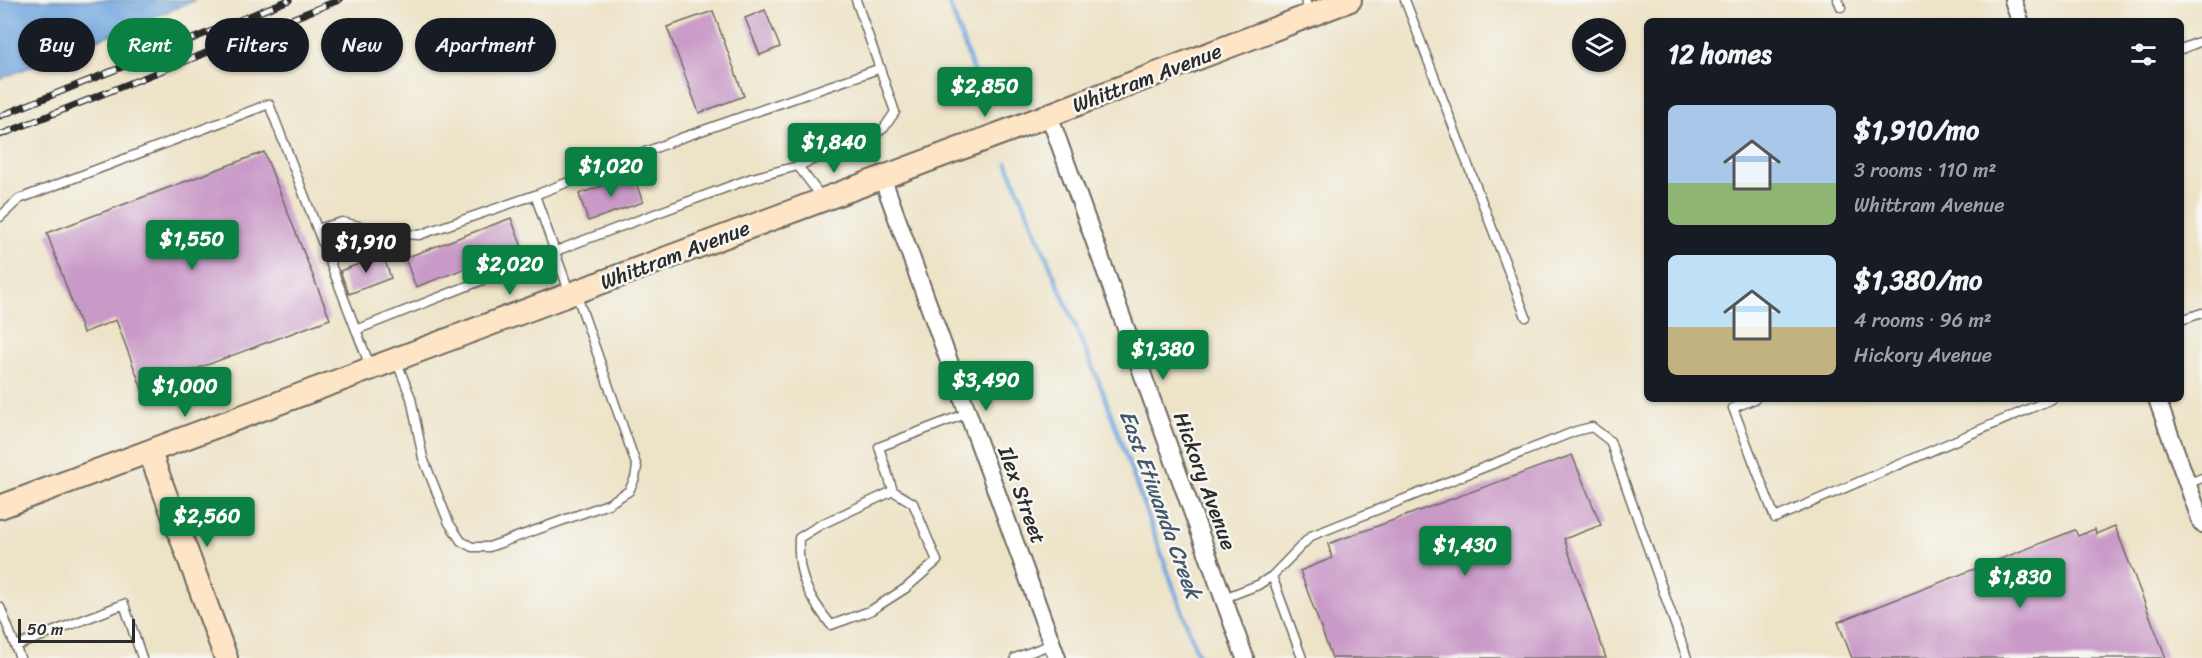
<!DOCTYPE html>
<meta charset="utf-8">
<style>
body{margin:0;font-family:Sriracha,sans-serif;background:#20242c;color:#f1f3f6;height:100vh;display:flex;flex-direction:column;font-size:22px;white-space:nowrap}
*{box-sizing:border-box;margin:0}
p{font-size:20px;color:#9ea1a6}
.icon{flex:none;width:33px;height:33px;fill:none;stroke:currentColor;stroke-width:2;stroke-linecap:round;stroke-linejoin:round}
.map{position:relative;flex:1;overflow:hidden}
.details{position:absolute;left:1644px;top:18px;width:540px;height:384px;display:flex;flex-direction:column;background:#171b24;border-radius:9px;box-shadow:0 2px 4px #0004}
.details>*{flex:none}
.guide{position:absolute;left:18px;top:18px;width:570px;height:54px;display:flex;gap:12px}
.fabs{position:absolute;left:1572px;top:18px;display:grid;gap:12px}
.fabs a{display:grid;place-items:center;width:54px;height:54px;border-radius:50%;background:#171b24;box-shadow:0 2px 4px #0004;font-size:30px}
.scale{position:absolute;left:18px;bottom:15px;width:117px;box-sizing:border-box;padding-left:6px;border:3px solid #2b2b2b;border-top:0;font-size:16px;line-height:21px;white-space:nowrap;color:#2b2b2b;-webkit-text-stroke:4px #f6f6f2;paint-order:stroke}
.price{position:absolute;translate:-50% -51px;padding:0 14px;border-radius:6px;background:#0b8043;color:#fff;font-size:20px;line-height:39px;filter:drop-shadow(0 2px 3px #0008)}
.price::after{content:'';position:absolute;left:50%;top:36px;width:18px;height:14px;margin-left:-9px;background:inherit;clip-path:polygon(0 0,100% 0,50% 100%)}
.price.current{background:#222;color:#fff}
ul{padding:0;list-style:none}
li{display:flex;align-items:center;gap:18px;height:150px;padding:0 24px}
li span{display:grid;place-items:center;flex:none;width:168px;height:120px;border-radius:9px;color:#555}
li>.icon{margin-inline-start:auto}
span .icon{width:72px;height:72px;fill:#fffc;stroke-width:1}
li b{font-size:26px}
h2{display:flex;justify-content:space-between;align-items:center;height:72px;padding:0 24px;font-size:26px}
.pill{padding:0 21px;border-radius:27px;background:#171b24;box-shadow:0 2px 4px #0004;font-size:21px;line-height:54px}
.pill.current{background:#0b8043;color:#fff}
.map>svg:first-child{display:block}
.water{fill:#70a6de;stroke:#4e6884;stroke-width:1.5}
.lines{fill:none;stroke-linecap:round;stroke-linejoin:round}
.stream{stroke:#70a6de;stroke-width:4.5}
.building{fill:#c999c7}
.lane-casing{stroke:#6f6b62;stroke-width:11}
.street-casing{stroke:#6f6b62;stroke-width:20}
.secondary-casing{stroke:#6f6b62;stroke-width:26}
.lane{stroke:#fff;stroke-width:8}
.street{stroke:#fff;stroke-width:16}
.secondary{stroke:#fee5c5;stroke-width:22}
.rail-casing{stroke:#2b2b2b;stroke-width:7}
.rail{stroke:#f6f6f2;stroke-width:4.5;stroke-dasharray:14;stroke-linecap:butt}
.labels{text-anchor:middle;stroke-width:5;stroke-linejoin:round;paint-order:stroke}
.street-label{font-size:21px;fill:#2b2b2b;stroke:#f6f6f2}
.water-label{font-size:22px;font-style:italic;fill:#43566a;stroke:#f6f6f2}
</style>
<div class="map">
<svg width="2202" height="658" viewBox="0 0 2202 658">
<rect width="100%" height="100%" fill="#f6f6f2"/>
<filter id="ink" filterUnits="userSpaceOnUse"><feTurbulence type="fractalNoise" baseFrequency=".0167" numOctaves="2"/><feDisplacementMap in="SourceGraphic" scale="12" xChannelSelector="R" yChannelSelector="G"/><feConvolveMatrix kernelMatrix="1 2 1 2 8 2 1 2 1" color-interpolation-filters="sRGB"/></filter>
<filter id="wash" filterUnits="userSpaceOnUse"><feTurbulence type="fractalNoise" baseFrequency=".008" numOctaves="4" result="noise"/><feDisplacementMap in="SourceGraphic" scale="24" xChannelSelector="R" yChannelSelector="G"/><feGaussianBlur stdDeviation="1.35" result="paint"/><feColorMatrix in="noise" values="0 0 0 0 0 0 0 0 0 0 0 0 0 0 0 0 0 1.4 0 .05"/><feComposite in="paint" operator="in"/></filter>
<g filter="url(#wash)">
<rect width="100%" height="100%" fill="#ede3c7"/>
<path class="water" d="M 0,0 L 196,0 L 0,79 Z"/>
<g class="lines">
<path class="stream" d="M 948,0 L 985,103
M 1007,163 L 1103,392 L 1199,658"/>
</g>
<g id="blocks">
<path class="building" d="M 765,10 L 780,47 L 760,55 L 745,18 Z
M 713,11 L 744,96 L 699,113 L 667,27 Z
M 264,152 L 330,319 L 142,389 L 116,320 L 83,333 L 47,233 Z
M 633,175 L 643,202 L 588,221 L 579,194 Z
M 511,218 L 522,247 L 416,287 L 405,258 Z
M 383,255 L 391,278 L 349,294 L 340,271 Z
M 1572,455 L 1601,525 L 1564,539 L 1606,658 L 1332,658 L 1300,571 L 1332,558 L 1328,544 Z
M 2115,526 L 2166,658 L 1852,658 L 1838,622 L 2075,530 L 2078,536 L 2095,529 L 2096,534 Z"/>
</g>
</g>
<g filter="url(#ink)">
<use href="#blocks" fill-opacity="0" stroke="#6f6b62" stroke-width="1.5"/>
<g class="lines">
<g class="lane-casing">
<path id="lane" d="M 1305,0 L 1310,15
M 1405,0 L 1526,317
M 1838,0 L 1841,7
M 2181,49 L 2202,41
M 798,166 L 823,199
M 535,195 L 570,294
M 0,217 L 19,199 L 269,104 L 370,366
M 317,229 L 342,222 L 388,233 L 419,235 L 535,195 L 681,138 L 881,68
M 2181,320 L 2202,313
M 356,330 L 579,242 L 752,178 L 798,166 L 874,135 L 884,128 L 895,112 L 856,0
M 396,360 L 411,398 L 423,458 L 449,523 L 461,541 L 472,547 L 489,547 L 608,504 L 629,491 L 635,478 L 637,467 L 576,293
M 1755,399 L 1733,408 L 1775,518 L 2052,399
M 2187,484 L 2202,478
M 893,491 L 820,525 L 799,538 C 797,576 808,596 831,625 L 870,611 L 906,588 L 937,561 L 913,503 L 893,491 L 879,447 L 968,413
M 1272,576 L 1302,658
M 1224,598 L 1258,585 L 1272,576 L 1311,536 L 1576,431 L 1592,427 L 1610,441 L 1687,658
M 0,607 L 20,658
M 16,646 L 124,604 L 142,658
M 1015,658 L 1052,644"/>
</g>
<g class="street-casing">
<path id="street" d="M 2013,0 L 2020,21
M 1049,115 L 1245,658
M 882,177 L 1057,658
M 2157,399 L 2202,524"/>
</g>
<g class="secondary-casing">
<path id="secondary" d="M 150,453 L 226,658
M 0,507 L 1015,128 L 1350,0"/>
</g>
<use href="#lane" class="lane"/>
<use href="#street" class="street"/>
<use href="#secondary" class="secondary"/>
<g class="rail-casing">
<path id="rail" d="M 0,116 L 289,0
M 0,135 L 339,0"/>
</g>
<use href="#rail" class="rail"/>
</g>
</g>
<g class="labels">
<g class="street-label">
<text transform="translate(1147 78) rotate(-21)" y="7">Whittram Avenue</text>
<text transform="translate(675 255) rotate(-21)" y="7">Whittram Avenue</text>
<text transform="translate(1205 481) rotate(70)" y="7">Hickory Avenue</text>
<text transform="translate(1022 495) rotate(70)" y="7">Ilex Street</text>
</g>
<g class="water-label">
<text transform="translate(1161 504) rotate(70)" y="8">East Etiwanda Creek</text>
</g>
</g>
</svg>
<div class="fabs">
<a><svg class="icon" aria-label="layers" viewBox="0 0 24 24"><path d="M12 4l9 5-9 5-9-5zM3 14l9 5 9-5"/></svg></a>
</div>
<div class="scale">50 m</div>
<b class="price" style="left:985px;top:118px">$2,850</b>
<b class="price" style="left:834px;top:174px">$1,840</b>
<b class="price" style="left:611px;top:198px">$1,020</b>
<b class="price" style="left:192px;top:271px">$1,550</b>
<b class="price current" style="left:366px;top:274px">$1,910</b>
<b class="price" style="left:510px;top:296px">$2,020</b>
<b class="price" style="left:1163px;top:381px">$1,380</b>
<b class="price" style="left:986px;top:412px">$3,490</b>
<b class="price" style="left:185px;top:418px">$1,000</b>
<b class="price" style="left:207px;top:548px">$2,560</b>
<b class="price" style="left:1465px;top:577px">$1,430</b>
<b class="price" style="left:2020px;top:609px">$1,830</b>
<div class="guide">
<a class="pill">Buy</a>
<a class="pill current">Rent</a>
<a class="pill">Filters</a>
<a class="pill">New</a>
<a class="pill">Apartment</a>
</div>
<section class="details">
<h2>12 homes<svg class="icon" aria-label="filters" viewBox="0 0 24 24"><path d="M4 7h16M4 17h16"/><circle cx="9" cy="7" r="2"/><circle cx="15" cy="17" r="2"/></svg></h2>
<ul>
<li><span style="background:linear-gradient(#a9c7e8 65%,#8fb573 0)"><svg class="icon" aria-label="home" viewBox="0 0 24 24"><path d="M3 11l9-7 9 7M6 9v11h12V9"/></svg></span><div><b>$1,910/mo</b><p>3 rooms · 110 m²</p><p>Whittram Avenue</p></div></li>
<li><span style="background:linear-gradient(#bfe0f5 60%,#c2b280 0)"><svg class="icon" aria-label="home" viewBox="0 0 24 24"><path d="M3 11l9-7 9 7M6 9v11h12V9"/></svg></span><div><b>$1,380/mo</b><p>4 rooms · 96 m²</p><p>Hickory Avenue</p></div></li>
</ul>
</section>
</div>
